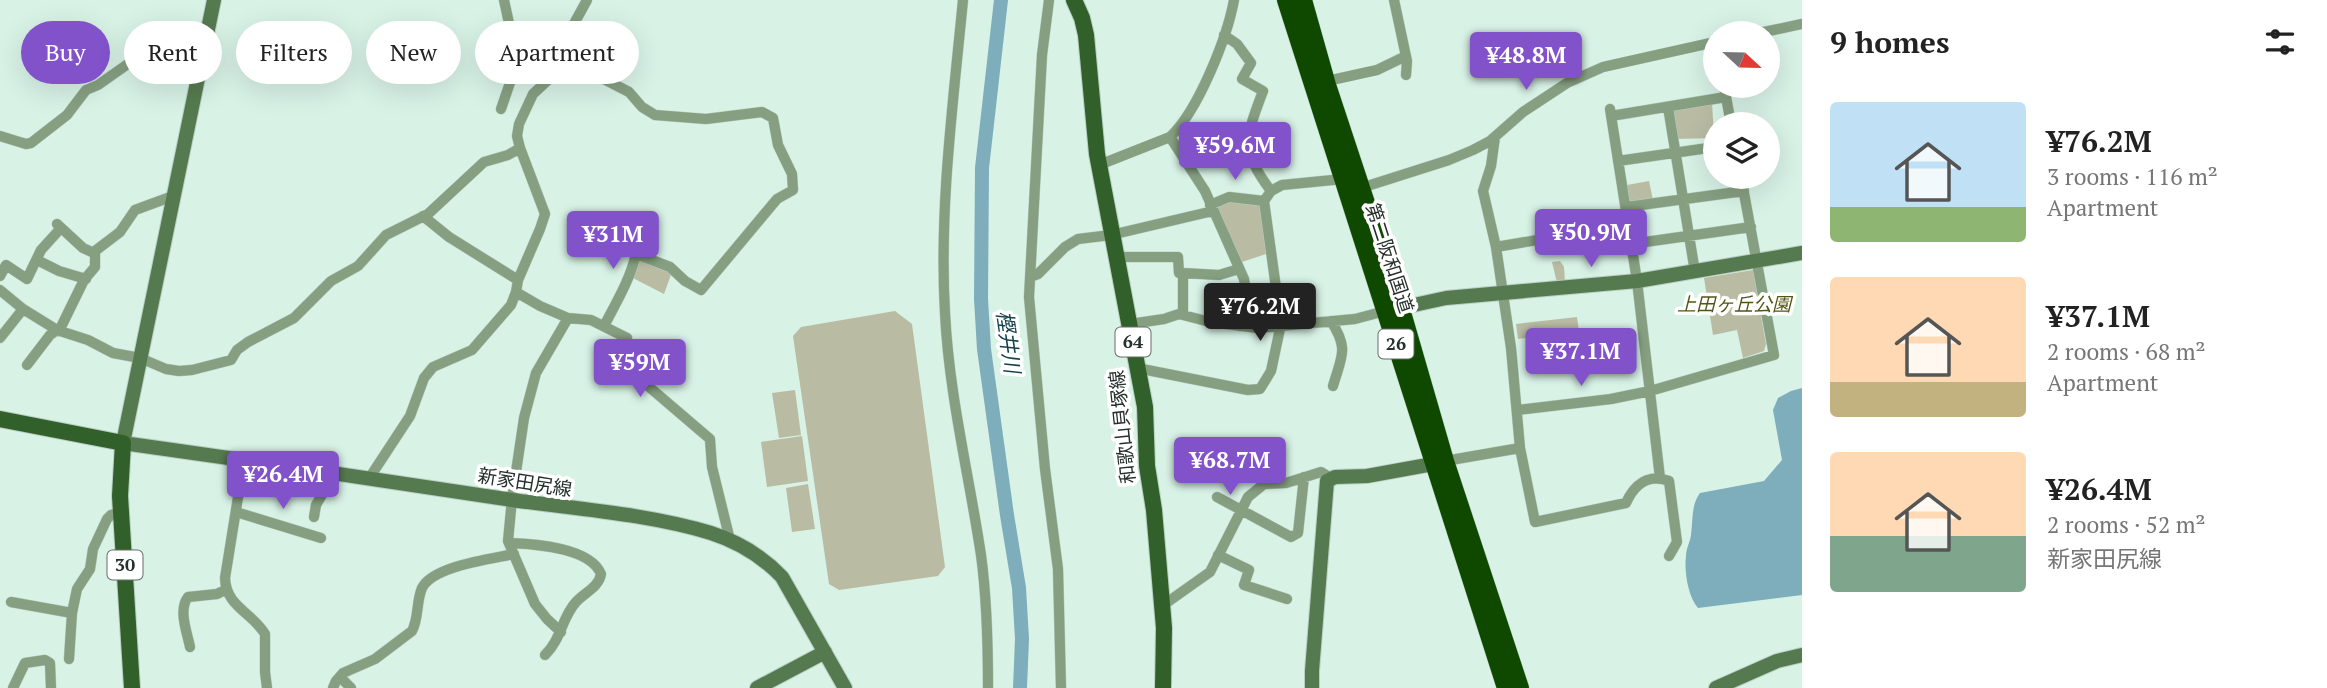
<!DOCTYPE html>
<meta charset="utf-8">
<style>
body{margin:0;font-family:"PT Serif","Noto Sans JP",serif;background:#f2f2f2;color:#222;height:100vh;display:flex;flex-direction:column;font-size:26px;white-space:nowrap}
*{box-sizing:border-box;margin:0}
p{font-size:23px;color:#767676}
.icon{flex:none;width:38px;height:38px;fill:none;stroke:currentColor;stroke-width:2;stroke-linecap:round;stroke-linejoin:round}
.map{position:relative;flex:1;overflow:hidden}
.panel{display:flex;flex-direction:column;background:#fff;width:525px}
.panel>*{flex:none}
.guide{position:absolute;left:21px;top:21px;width:665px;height:63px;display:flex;gap:14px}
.needle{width:46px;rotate:112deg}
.controls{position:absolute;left:1703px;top:21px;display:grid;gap:14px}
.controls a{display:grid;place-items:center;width:77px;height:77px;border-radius:50%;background:#fff;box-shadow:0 7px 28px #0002;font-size:35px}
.price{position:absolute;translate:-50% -60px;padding:0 16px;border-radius:7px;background:#8152ca;color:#fff;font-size:23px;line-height:46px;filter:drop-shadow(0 2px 4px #0008)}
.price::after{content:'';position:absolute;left:50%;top:42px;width:21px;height:16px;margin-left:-10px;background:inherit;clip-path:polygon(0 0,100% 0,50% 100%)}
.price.current{background:#222;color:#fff}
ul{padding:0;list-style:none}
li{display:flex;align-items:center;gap:21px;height:175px;padding:0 28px}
li span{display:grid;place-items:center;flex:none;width:196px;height:140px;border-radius:7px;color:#555}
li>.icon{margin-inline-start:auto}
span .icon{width:84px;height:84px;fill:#fffc;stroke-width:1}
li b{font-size:30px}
h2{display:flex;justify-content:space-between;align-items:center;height:84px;padding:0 28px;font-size:30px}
.pill{padding:0 24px;border-radius:32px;background:#fff;box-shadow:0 7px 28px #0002;font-size:24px;line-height:63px}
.pill.current{background:#8152ca;color:#fff}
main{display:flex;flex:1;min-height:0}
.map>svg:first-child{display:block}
.green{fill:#b9bca3}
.water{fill:#7eadbc}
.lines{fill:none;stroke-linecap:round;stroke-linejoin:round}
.river{stroke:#7eadbc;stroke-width:14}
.street-casing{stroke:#b8cfc4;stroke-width:11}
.secondary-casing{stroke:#b8cfc4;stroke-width:16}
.primary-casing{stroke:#b8cfc4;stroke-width:18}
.highway-casing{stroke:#b8cfc4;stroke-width:19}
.street{stroke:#869f81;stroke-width:10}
.secondary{stroke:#567a4f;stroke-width:14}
.primary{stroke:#32602a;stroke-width:16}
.highway{stroke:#0f4900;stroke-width:18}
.labels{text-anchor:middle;stroke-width:7;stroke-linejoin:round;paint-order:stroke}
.shield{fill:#fff;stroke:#666d6b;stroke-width:2}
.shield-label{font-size:18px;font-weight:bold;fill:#252f2b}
.street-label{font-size:19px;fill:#252f2b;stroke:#fff}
.park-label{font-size:19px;font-style:italic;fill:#525718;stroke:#fff}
.water-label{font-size:21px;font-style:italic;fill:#16404c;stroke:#fff}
</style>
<main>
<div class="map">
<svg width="1802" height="688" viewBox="0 0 1802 688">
<rect width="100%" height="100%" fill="#d8f2e6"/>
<path class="green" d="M 1712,102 L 1714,138 L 1676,139 L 1671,109 Z
M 1649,181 L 1653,200 L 1633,203 L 1629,200 L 1627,185 Z
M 1231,199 L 1262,205 L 1266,254 L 1239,263 L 1215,207 Z
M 638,257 L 672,272 L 664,294 L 629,276 Z
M 1560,261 L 1564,267 L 1565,282 L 1557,283 L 1552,262 Z
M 1753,270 L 1766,344 L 1764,351 L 1743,358 L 1737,330 L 1713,335 L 1704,278 Z
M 895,311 L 912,324 L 945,567 L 938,576 L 839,590 L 829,584 L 793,336 L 801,327 Z
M 1577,317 L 1579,332 L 1518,339 L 1516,324 Z
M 795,390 L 801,435 L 779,438 L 772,393 Z
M 802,436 L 808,481 L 767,487 L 761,442 Z
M 808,484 L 815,529 L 792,532 L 786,488 Z"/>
<path class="water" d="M 1802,388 L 1802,595 L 1698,608 C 1688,597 1684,571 1686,556 C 1686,549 1690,542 1691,535 C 1693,520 1691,505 1700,493 L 1764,481 L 1782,460 L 1773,410 L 1778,398 L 1791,391 Z"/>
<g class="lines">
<path class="river" d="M 1001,0 L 982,168 L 981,299 L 984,349 L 1007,515 L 1019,588 L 1022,639 L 1020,688"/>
<g class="street-casing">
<path id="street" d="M 963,0 C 953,104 939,209 945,313 C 949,395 969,475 981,555 C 987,599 988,644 988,688
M 1049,0 L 1042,55 L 1029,297 L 1045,469 L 1058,569 L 1061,688
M 1394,0 L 1407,61 L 1406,75
M 1759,33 L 1802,24
M 1224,35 L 1237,44 L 1251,63 L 1242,79 L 1263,91 C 1246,136 1240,150 1271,191
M 549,79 L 580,73 L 588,73 L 598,76 L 629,92 L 642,107 L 655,115 L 706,119 L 762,112 L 773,118 L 778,145 L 792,174 L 793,190 L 777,199 L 701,290 L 685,281 L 670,267 L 636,254
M 1327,81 L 1377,70 L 1406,56
M 1724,86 L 1731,124
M 1668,107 L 1695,272
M 501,109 L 514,71 L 516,56 L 504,0
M 1610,109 L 1637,281 L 1660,478
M 1611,116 L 1726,97
M 0,136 L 26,144 L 31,143 L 67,115 L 86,90 L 98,85 L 152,47 L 200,68
M 1170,137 L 1205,191 L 1244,279 L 1246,292 L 1240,326
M 1495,137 L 1491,166 L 1483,191 L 1496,247 L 1511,348 L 1520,448 L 1535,522 L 1626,503 C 1634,485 1648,473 1669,481 L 1677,542 L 1669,556
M 1618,161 L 1715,147
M 1099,165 L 1170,137 C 1198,111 1227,38 1234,0
M 1210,205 L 1229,197 L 1264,201
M 1626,207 L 1744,191
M 423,216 L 449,237 L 518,280
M 57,224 L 83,248 L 94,253
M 1631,244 L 1751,227
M 1496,247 L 1561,236 L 1630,232
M 1115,257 L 1178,257 L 1179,273 L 1183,273 L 1219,275 L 1239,269
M 37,260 L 59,271 L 86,279
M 1183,273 L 1183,315
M 0,276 L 6,265 L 27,279 L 41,250 L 61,228
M 1030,277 L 1038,274 L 1065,247 L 1078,239 L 1111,235 L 1213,211
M 0,290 L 23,309 L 57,330 L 88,340 L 113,353 L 140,358 L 166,369 L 179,371 L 192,370 L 231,360 L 237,350 L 248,342 L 294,318 L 331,281 L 358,266 L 386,235 L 428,214 L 484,162 L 508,155 L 520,148
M 516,292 L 540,306 L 568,318 L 591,320 L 627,338 L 624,350 L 626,356 L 648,386 L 710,439 L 712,467 L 730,540
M 1331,321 C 1349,349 1342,355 1333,386
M 1130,324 L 1164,319 L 1179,314 L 1210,322 L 1258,328 L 1355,319 L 1385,311
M 604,326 C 615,305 632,276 636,253 C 637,242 636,235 640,225
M 0,338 L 23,309
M 27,365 L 50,335 L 61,327 L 84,280 L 95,267 L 95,251 L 120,232 L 135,210 L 173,196
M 1137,368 L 1248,390 L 1260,389 L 1271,371 L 1281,324 L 1264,201 L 1271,191 L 1282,185 L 1343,179 L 1361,188 L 1449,160 L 1473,150 L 1490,141 L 1523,112 L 1567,83 L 1603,67 L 1715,42
M 1517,410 L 1611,399 L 1650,391 L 1774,355 L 1741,177
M 244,460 L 225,578 C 226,607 252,612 265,634 L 265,672 L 267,688
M 1445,461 L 1520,448
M 370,477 L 410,416 L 424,378 L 433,367 L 472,350 L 511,305 L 516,292 L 518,280 L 540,229 L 545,214 L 520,148 L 517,136 L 519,124 L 533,94 L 549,79 L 564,42 L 587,0
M 1217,497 L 1291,537 L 1298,533 L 1304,477
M 236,512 L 321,538
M 314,517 L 316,505 L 323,493 L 327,471
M 509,543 C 534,544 590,547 601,574 C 599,587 584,593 576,602 C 562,617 562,638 545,655
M 1218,555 L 1249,570 L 1244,585 L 1287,599
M 11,602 L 72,613
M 1162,606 L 1210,572 L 1248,497 L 1264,484 L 1286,483 L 1321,472 L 1331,478
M 561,632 L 547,619 L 535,604 L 508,541 L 512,499 L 524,418 L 536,373 L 568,318
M 190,647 C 187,632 178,610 188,597 L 217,594 L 225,590
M 69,659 L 72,613 L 77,589 L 90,569 L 93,549 L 107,519 L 111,515 L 121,512
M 340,677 L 351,688
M 13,688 L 25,663 L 45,660 L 50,663 L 51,688
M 333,688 L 336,681 L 343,673 L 375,659 L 412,631 C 419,618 416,602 422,588 C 433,566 491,559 514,554"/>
</g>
<g class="secondary-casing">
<path id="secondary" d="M 214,0 L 123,443 C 253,461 382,480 512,500 C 577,509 648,514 711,533 C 739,542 762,556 782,577 L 845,688
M 1391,310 L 1446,298 L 1637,281 L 1802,253
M 757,688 L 825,652
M 1312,688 L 1312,671 L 1327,481 L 1335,477 L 1367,476 L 1444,462
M 1716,688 L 1777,661 L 1802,655"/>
</g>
<g class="primary-casing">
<path id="primary" d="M 1074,0 L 1082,18 L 1086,35 L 1097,154 L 1145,407 L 1147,466 L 1154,510 L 1164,628 L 1163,688
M 0,419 L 123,443 L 120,496 L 132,688"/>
</g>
<g class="highway-casing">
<path id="highway" d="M 1286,0 L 1506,688
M 1303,0 L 1327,85 L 1401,309 L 1445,461 L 1520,688"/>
</g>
<use href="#street" class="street"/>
<use href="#secondary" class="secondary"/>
<use href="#primary" class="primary"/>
<use href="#highway" class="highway"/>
</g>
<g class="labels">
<g class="shield">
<rect x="1115.5" y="327.5" width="35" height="29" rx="5"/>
<rect x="1378.5" y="329.5" width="35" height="29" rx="5"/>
<rect x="107.5" y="550.5" width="35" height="29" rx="5"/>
</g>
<g class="shield-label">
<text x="1133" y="348">64</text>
<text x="1396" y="350">26</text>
<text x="125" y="571">30</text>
</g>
<g class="street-label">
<text transform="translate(1390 258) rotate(72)" y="7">第二阪和国道</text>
<text transform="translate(1122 427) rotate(-96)" y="7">和歌山貝塚線</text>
<text transform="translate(525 482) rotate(9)" y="7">新家田尻線</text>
</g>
<g class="park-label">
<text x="1734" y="311">上田ヶ丘公園</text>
</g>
<g class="water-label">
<text transform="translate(1008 342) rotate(82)" y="7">樫井川</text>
</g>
</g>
</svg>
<div class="controls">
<a><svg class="needle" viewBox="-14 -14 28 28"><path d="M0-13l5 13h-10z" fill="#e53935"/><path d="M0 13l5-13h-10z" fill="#767676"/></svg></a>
<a><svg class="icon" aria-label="layers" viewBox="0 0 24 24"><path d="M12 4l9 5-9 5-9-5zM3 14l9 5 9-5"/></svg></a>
</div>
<b class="price" style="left:1526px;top:92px">¥48.8M</b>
<b class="price" style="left:1235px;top:182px">¥59.6M</b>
<b class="price" style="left:1591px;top:269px">¥50.9M</b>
<b class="price" style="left:613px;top:271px">¥31M</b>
<b class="price current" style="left:1260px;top:343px">¥76.2M</b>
<b class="price" style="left:1581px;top:388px">¥37.1M</b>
<b class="price" style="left:640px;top:399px">¥59M</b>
<b class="price" style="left:1230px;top:497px">¥68.7M</b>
<b class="price" style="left:283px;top:511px">¥26.4M</b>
<div class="guide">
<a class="pill current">Buy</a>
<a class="pill">Rent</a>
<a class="pill">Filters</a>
<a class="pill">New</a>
<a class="pill">Apartment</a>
</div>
</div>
<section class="panel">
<h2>9 homes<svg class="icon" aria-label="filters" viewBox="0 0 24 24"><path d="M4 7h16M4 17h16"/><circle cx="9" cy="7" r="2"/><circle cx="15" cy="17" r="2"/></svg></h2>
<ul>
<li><span style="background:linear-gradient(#bfe0f5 75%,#8fb573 0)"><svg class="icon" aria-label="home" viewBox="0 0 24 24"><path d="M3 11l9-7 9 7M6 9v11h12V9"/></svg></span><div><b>¥76.2M</b><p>3 rooms · 116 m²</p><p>Apartment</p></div></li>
<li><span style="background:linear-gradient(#ffd9b3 75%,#c2b280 0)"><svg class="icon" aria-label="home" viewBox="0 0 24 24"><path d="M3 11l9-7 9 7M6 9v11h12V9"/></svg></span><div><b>¥37.1M</b><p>2 rooms · 68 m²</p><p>Apartment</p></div></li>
<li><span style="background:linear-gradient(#ffd9b3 60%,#7fa58c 0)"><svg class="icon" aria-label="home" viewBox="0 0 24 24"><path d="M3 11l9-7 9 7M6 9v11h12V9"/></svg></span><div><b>¥26.4M</b><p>2 rooms · 52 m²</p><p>新家田尻線</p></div></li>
</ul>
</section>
</main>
